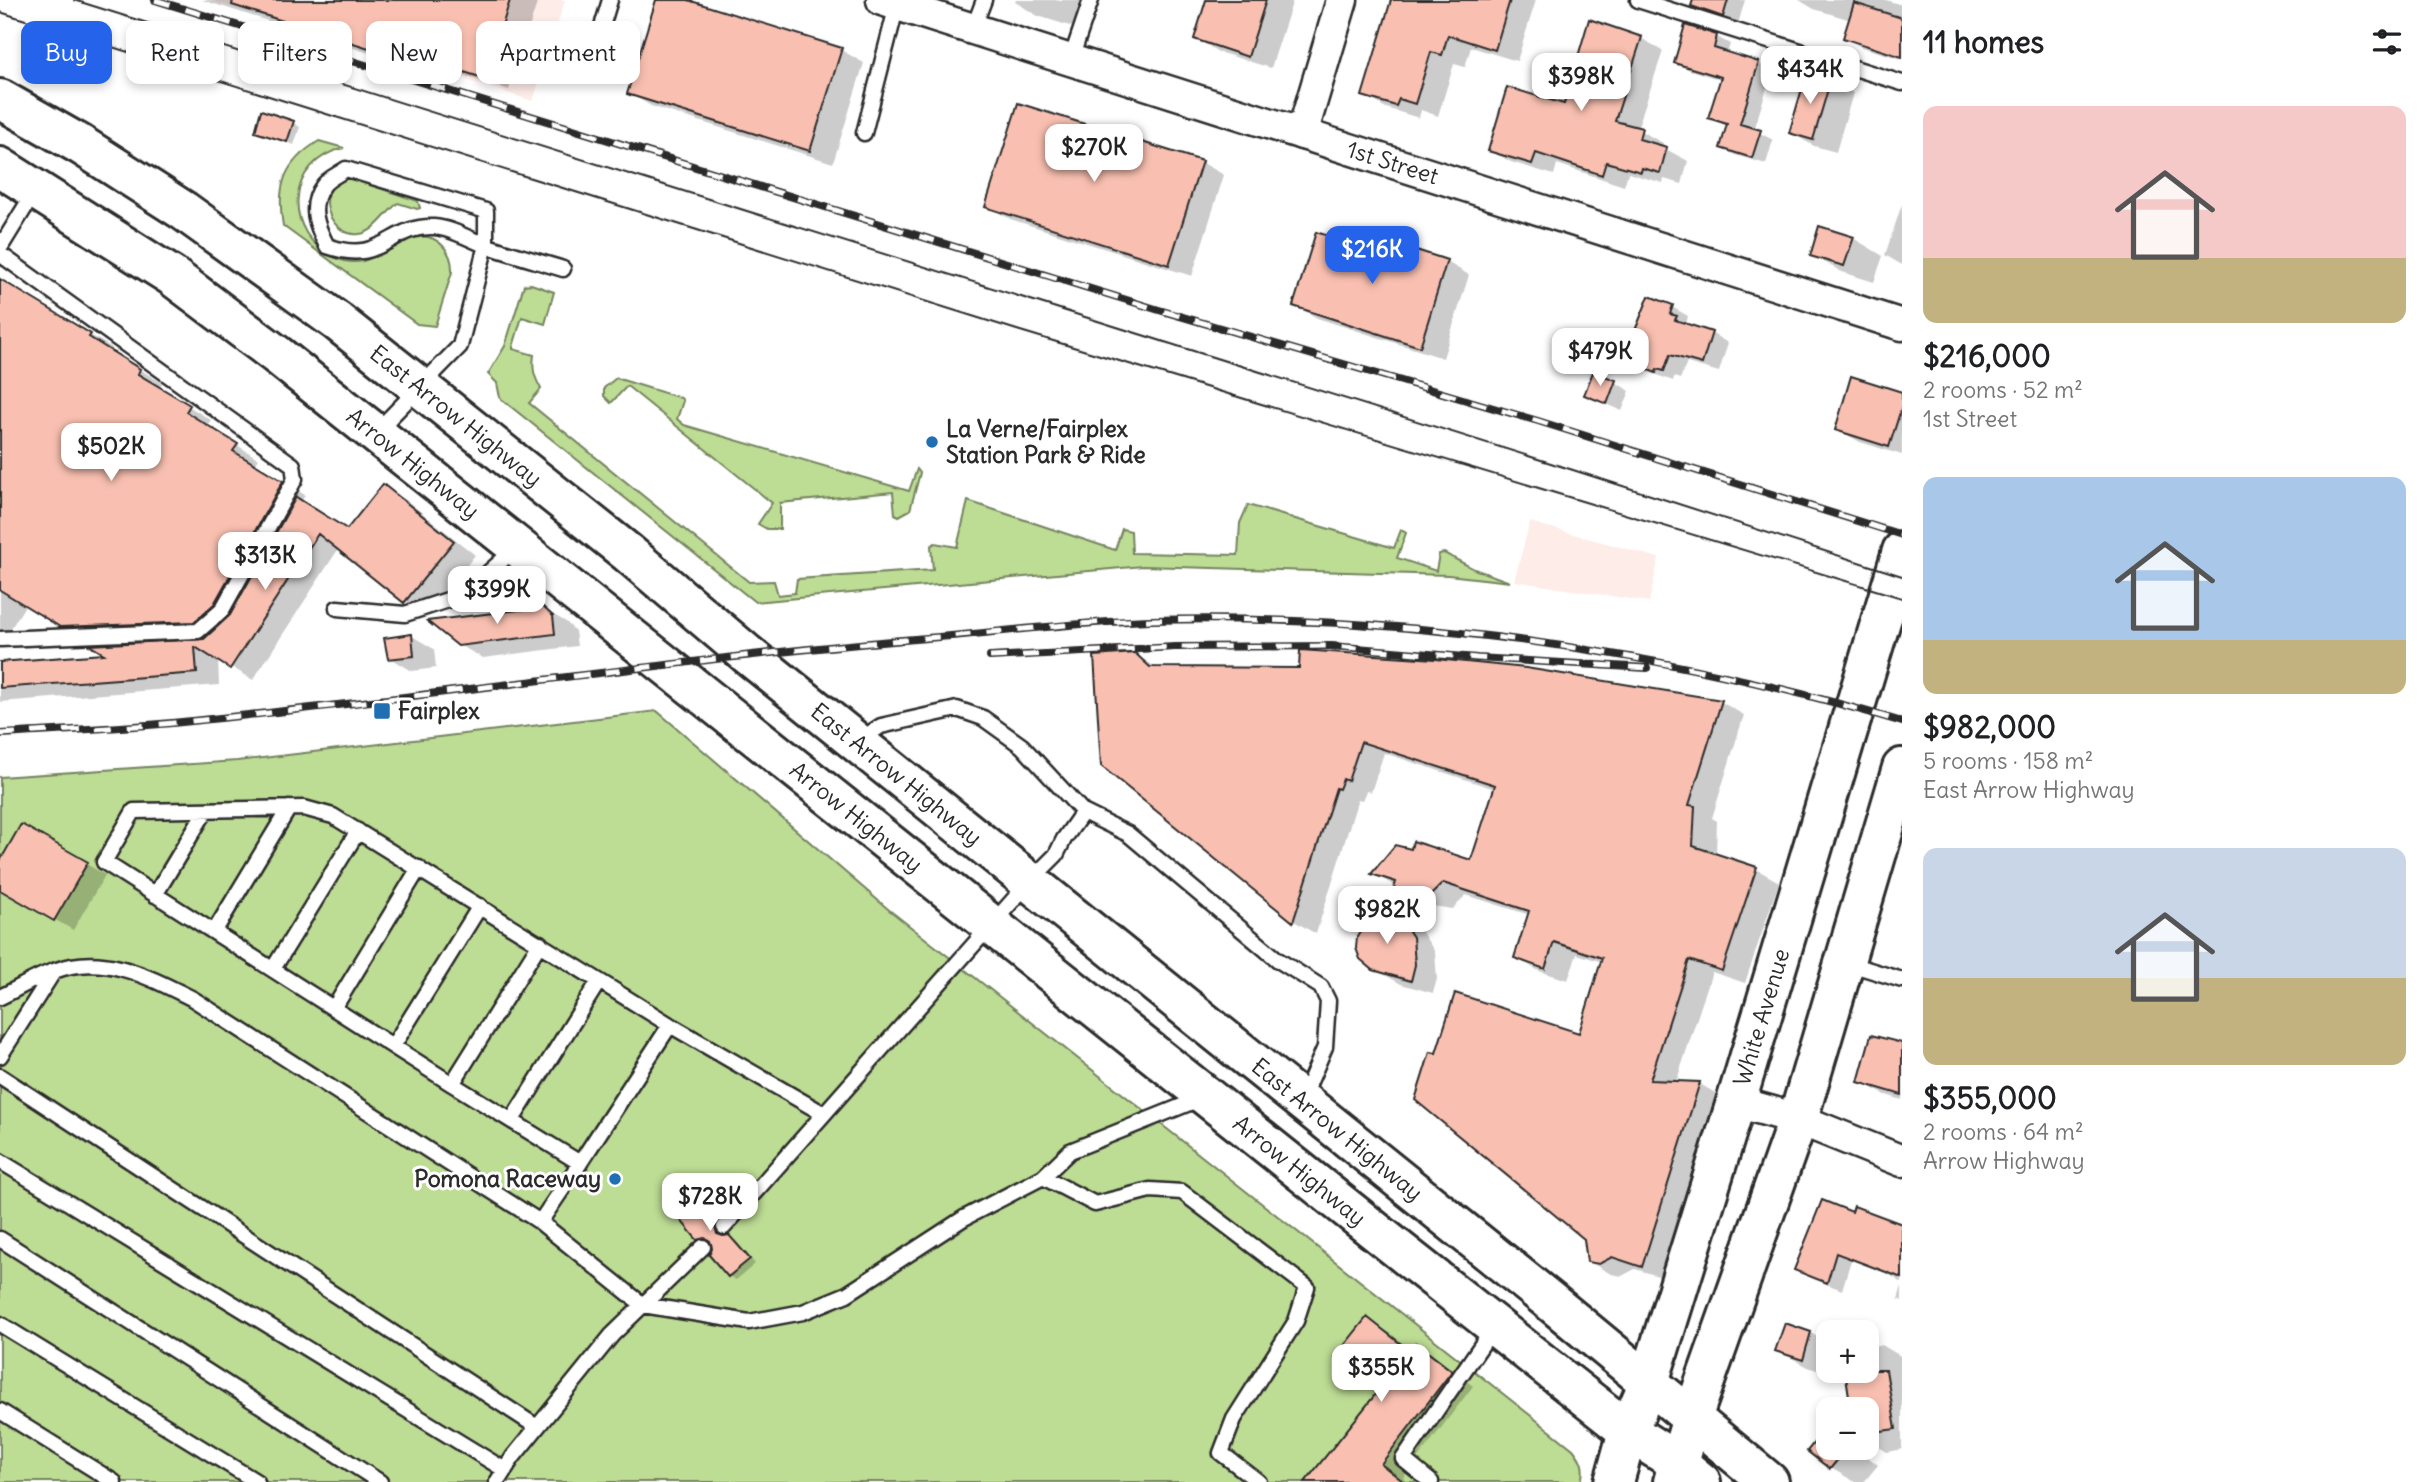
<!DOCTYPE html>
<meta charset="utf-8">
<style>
body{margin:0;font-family:Delius,sans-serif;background:#f6f6f6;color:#202124;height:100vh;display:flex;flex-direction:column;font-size:26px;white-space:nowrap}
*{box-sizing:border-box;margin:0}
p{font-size:23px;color:#757577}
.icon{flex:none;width:38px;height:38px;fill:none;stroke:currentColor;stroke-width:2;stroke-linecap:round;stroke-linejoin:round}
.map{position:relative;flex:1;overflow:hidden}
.details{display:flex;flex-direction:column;background:#fff;width:525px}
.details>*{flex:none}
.guide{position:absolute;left:21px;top:21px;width:665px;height:63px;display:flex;gap:14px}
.tools{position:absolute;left:1816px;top:1320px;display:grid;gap:14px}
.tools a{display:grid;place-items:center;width:63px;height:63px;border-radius:14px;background:#fff;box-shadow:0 4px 10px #0003;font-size:35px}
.price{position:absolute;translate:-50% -60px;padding:0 16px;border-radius:14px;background:#fff;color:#222;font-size:23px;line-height:46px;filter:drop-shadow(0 2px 4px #0008)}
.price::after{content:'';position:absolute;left:50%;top:42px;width:21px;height:16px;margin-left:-10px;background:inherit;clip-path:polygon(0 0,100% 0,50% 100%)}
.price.on{background:#2563eb;color:#fff}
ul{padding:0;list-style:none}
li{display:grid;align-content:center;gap:14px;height:371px;padding:0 21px}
li span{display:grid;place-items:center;height:217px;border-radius:14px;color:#555}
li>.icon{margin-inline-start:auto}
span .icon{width:126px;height:126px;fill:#fffc;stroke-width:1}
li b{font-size:30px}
h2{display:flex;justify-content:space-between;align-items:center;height:84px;padding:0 21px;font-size:30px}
.chip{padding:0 24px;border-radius:14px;background:#fff;box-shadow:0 4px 10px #0003;font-size:24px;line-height:63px}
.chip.on{background:#2563eb;color:#fff}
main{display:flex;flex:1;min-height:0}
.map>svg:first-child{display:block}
.built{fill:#fdece8}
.green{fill:#bddc94;stroke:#748460;stroke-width:2}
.shadow{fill:#0003}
.building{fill:#f9c0b1;stroke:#2b2b2b;stroke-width:2}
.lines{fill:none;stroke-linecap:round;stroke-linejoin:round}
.service-casing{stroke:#2b2b2b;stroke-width:19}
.minor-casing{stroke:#2b2b2b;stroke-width:35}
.secondary-casing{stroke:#2b2b2b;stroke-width:44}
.primary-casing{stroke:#2b2b2b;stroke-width:44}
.service{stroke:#fff;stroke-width:14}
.minor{stroke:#fff;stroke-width:30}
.secondary{stroke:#fff;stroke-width:38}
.primary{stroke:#fff;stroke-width:38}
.tram{stroke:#2b2b2b;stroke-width:2}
.rail-casing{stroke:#2b2b2b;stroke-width:8}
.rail{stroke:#fff;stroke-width:5;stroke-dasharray:16;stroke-linecap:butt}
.poi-dot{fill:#1f6fb2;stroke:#fff;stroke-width:2.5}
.labels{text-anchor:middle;stroke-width:6;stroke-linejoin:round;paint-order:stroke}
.street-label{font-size:23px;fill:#2b2b2b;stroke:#fff}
.poi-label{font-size:23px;font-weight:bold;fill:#2b2b2b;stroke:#fff;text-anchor:start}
</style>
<main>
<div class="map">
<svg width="1902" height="1482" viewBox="0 0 1902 1482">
<rect width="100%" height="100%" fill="#fff"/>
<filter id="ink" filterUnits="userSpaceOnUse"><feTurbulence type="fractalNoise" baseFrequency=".0143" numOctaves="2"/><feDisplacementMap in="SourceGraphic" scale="14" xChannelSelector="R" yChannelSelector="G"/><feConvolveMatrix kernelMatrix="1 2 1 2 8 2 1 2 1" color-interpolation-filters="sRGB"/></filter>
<g filter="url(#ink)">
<path class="built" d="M 211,0 L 565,0 L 533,101 Z
M 1530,522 L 1659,558 L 1649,602 L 1514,581 Z"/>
<path class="green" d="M 319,141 L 344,148 C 285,161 282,235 336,258 C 369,273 388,242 416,237 C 438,233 453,252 452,272 L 435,326 L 417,324 L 283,226 C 276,186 284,162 319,141 Z
M 346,177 L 418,201 L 420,208 L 417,209 L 398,203 C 386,212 375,233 359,234 C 336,237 318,206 332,187 C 335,183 342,180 346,177 Z
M 531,284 L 554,292 L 545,324 L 522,317 L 513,347 L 513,349 L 534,355 C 532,369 534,376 541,389 L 529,403 L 749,582 L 774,581 L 778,595 L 795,593 L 797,579 L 933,570 L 931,546 L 935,543 L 957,547 L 968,501 L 1115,550 L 1122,529 L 1131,531 L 1132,553 L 1238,555 L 1240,523 L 1248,505 L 1394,548 L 1401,530 L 1406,533 L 1397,558 L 1436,571 L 1439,554 L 1444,553 L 1474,569 L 1510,582 L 1448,575 L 1143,566 L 755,602 L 500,398 L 497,383 L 488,374 L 505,346 L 524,285 Z
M 616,378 L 681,398 L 683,401 L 677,419 L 684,425 L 909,491 L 917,469 L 920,473 L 910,510 L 899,516 L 895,514 L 893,492 L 780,503 L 780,529 L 767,529 L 758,524 L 772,503 L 627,386 L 611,403 L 604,396 L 604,388 Z
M 657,711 L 888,909 L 1573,1449 C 1582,1460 1585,1468 1581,1482 L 0,1482 L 0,777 L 237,761 Z"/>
<path class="shadow" d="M 202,0 L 538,0 L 509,90 L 396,55 L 394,61 Z
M 658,0 L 682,0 L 841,50 L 864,63 L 833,163 L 651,106 L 629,93 Z
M 1016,0 L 1083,0 L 1096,8 L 1089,32 L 1038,16 L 1015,2 Z
M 1208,0 L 1293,0 L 1271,68 L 1218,52 L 1196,38 Z
M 1393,0 L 1536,0 L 1517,61 L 1471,47 L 1465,67 L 1454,64 L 1438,116 L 1421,110 L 1419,118 L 1386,108 L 1364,95 Z
M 1694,0 L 1745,0 L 1738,24 L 1707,14 L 1693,6 Z
M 1799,0 L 1886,0 L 1902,5 L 1902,59 L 1861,47 L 1845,38 L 1851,20 L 1814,9 Z
M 1717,37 L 1730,44 L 1727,54 L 1758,63 L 1772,71 L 1754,130 L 1773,140 L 1766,164 L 1735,155 L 1722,147 L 1728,127 L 1710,117 L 1722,80 L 1690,70 L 1676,62 Z
M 1641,38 L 1663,51 L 1637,129 L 1663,143 L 1662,147 L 1688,161 L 1682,184 L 1664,179 L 1663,183 L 1628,173 L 1624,186 L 1557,164 L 1554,175 L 1511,162 L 1490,150 L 1565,107 Z
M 1830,80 L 1853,93 L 1836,152 L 1814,146 L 1791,133 Z
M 293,123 L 300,127 L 294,145 L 257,131 Z
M 1201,162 L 1224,175 L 1192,276 L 1010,219 L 987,206 Z
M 1902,204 L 1902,265 L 1885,255 Z
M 1371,238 L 1447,262 L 1469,275 L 1443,358 L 1317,318 L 1295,305 L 1367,250 Z
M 1853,238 L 1883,256 L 1874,282 L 1842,272 L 1812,255 Z
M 0,281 L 112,348 L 110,351 L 162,383 L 159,388 L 211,420 L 207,426 L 259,459 L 255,465 L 305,495 L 301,502 L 348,530 L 383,487 L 406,500 L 475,555 L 428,615 L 405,601 L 339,548 L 253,680 L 218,659 L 219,685 L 0,702 L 0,664 L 110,656 L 204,640 L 212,634 L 84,639 L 26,604 L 0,646 Z
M 1672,307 L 1688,316 L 1686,324 L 1711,333 L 1728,343 L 1719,372 L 1687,363 L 1680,379 L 1674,377 L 1673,381 L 1641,369 L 1625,359 Z
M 1615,382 L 1630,391 L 1622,411 L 1586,394 Z
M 1902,394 L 1902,455 L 1860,442 L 1837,429 Z
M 542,608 L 566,622 L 575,631 L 577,646 L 483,658 L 459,645 Z
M 412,636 L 434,649 L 436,668 L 412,671 L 389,657 Z
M 1135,655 L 1158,668 L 1525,670 L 1721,702 L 1744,715 L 1712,818 L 1717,821 L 1716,855 L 1756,869 L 1779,882 L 1745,983 L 1712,972 L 1676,1083 L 1700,1084 L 1722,1097 L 1665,1278 L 1635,1269 L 1622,1276 L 1611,1274 L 1588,1261 L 1580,1035 L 1602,962 L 1577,954 L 1568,980 L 1539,971 L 1516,958 L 1530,915 L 1466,895 L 1453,909 L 1418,904 L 1396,891 L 1397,887 L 1374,874 L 1472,862 L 1495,789 L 1384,753 L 1371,792 L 1366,791 L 1362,800 L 1358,799 L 1316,934 L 1294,921 L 1103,765 Z
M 22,826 L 105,875 L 73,930 L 0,888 L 0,865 Z
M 1395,912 L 1418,926 L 1435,952 L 1437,979 L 1433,993 L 1401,984 L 1366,964 Z
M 1902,1045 L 1902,1100 L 1883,1094 L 1860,1081 Z
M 691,1192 L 698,1196 L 723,1225 L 721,1230 L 723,1238 L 729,1237 L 736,1241 L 755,1264 L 736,1280 L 729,1276 L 711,1254 L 714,1249 L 712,1241 L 705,1243 L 698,1238 Z
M 1823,1203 L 1902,1234 L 1902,1283 L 1890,1275 L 1851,1260 L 1842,1290 L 1811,1278 L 1796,1270 Z
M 1902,1286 L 1902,1301 L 1898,1299 Z
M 1367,1320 L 1390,1333 L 1412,1351 L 1416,1346 L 1439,1359 L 1473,1386 L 1403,1478 L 1407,1482 L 1325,1482 L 1381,1390 Z
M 1786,1325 L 1811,1333 L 1829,1344 L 1829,1370 L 1835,1370 L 1833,1376 L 1808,1367 L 1777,1350 Z
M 1882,1345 L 1902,1357 L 1902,1449 L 1887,1452 L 1867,1440 L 1867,1348 Z
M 1829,1447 L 1855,1447 L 1878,1465 L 1864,1482 L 1855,1482 L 1831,1468 L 1810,1450 Z"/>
<path class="building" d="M 233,0 L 510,0 L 486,79 L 373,43 L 372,49 L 232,5 Z
M 656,0 L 688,0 L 842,48 L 810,151 L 627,94 Z
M 1206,0 L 1266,0 L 1248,57 L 1194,39 Z
M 1391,0 L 1510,0 L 1495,50 L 1448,35 L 1442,55 L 1431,52 L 1415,104 L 1399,99 L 1396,106 L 1362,96 Z
M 1693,0 L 1728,0 L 1723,17 L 1691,6 Z
M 1854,3 L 1902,18 L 1902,57 L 1843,38 Z
M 1589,19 L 1642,37 L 1615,121 L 1642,128 L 1639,139 L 1667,147 L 1660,173 L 1642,168 L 1641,172 L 1606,162 L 1602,175 L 1536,153 L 1532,164 L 1488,151 L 1507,87 L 1564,104 Z
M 1685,25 L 1717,35 L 1714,48 L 1759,62 L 1740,124 L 1761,130 L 1752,158 L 1720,148 L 1727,124 L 1708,118 L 1721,77 L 1674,63 Z
M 1807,72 L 1831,79 L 1813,140 L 1789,133 Z
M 1018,103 L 1202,161 L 1169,265 L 985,207 Z
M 261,110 L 294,121 L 287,142 L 255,132 Z
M 1819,226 L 1854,237 L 1844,266 L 1810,256 Z
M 1316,232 L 1366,248 L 1370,235 L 1447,260 L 1420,347 L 1293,306 Z
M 0,279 L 91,334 L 89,337 L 140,369 L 138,374 L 190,405 L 186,412 L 238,444 L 233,451 L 283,481 L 214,604 L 194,622 L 60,627 L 0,590 Z
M 1649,296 L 1673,305 L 1670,314 L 1677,316 L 1675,320 L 1712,332 L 1702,364 L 1670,355 L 1664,371 L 1657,369 L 1656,373 L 1623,360 Z
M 1593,372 L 1616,380 L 1607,404 L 1584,395 Z
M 1851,376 L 1902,392 L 1902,406 L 1889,447 L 1835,430 Z
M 383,484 L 454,541 L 404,603 L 318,534 L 230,669 L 195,647 L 197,673 L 0,688 L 0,662 L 104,654 L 89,645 L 204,639 L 230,615 L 296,497 L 347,529 Z
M 543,607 L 553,616 L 555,634 L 458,646 L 427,621 Z
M 412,634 L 414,656 L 388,659 L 384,638 Z
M 1300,650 L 1436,659 L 1526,668 L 1722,700 L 1689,805 L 1695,806 L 1693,846 L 1757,867 L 1722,971 L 1689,960 L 1650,1080 L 1700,1082 L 1642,1267 L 1612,1257 L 1599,1264 L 1587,1262 L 1584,1239 L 1415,1100 L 1430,1052 L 1436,1053 L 1455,993 L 1579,1033 L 1602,958 L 1554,942 L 1545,969 L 1514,958 L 1529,911 L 1443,883 L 1429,897 L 1393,892 L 1396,882 L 1371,874 L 1395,845 L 1411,849 L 1413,841 L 1471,860 L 1495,785 L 1361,742 L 1348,781 L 1343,779 L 1339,789 L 1336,788 L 1293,922 L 1101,766 L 1094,656 L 1135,653 L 1150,667 L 1299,668 Z
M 21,824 L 88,862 L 54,921 L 0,890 L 0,861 Z
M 1395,910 L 1413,937 L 1415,965 L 1411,981 L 1373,970 L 1360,959 L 1356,948 L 1357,937 L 1366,922 Z
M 1871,1035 L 1902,1043 L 1902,1095 L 1858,1082 Z
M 691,1190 L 717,1220 L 715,1226 L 717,1234 L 723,1236 L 729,1235 L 750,1259 L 728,1277 L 709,1255 L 712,1249 L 710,1241 L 705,1238 L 697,1240 L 670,1207 Z
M 1822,1200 L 1852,1212 L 1854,1206 L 1902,1224 L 1902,1278 L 1836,1253 L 1827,1283 L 1794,1270 Z
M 1367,1317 L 1410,1351 L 1416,1343 L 1452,1371 L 1381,1464 L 1404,1482 L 1305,1482 L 1379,1390 L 1335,1357 Z
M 1785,1323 L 1811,1332 L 1803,1360 L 1775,1351 Z
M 1845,1370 L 1886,1370 L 1896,1429 L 1867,1433 L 1867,1409 L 1851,1409 Z
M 1826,1428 L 1829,1431 L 1829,1447 L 1848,1447 L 1830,1469 L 1807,1451 Z"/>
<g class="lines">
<g class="service-casing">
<path id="service" d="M 1638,0 L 1902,83
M 973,29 L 984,0
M 593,56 L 610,0
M 1071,59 L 1091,0
M 864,133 L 897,5
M 0,248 L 35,191
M 0,254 L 293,465 L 295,479 L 222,610 L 198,631 L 0,639
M 375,433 L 460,346 L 486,245 L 486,211 L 346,169 C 339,174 327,179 323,186 C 308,206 317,227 327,246 C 384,266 388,225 434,227 C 451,228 469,239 485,245 C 511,254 537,261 563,269
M 337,608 L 405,614 L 463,595 L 516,548
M 858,741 L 881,726 L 957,709 L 983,718 L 1022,746 L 1083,812 L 1128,834 L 1278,960 L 1321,987 L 1328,1001 L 1325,1047 L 1302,1100
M 155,895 L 206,810
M 214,932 L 289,808
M 1847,963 L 1902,980
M 273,969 L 358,831
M 0,997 C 18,989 35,977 54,971 C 104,952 149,977 193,999 L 540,1222 L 643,1305 L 749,1322 L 803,1312 L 847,1294 L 964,1218 L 1043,1177 L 1095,1204 L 1150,1190 L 1182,1192 L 1307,1287 L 1296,1321 L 1234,1419 L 1221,1453 L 1259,1482
M 334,1008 L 419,868
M 670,1025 L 824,1114
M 393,1046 L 480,906
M 0,1056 L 54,971
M 0,1076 L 537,1427
M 452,1084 L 580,1163 L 670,1025 L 333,816 L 304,808 L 134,811 L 104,862 L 452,1084 L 540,943
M 512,1120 L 599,981
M 0,1161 L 505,1470
M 1043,1177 L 1070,1151 L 1202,1098
M 540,1222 L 580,1163
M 724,1227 L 1030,881 L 1056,855 L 1064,839 L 1083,812
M 0,1239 L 380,1482
M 0,1324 L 257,1482
M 0,1411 L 114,1482
M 497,1482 L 513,1457 L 612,1335 L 703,1247
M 1431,1482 L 1403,1459 L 1494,1327"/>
</g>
<g class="minor-casing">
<g id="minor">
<path id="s1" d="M 882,0 L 1902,325"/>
<path d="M 1302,134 L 1342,0"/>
<path d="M 1736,1102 L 1798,1119 L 1902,1161"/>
</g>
</g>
<g class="secondary-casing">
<g id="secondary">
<path id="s2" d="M 1614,1482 L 1628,1431 L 1649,1382 L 1736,1102 L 1902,551"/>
<path d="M 1673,1482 L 1692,1418 L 1798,1119 L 1902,768"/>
</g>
</g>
<g class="primary-casing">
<g id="primary">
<path id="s3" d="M 0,99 L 81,145 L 184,211 L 338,322 L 628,553 L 747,654 L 1550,1301 L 1769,1482"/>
<path id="s4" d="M 0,167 L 172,276 L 277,355 L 1394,1246 L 1628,1431 L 1678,1463 L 1701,1482"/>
</g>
</g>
<use href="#service" class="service"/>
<use href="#minor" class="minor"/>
<use href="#secondary" class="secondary"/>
<use href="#primary" class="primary"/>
<path class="tram" d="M 74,0 L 1573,470 L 1902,576
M 0,12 L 1017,330 L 1902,598"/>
<g class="rail-casing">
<path id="rail" d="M 155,0 L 1159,310 L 1538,421 L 1902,535
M 990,657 L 1175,647 L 1332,646 L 1477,658 L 1647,668
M 0,734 C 64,730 128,728 192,721 C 442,696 689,657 939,637 C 1009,631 1080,622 1151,620 C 1402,614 1661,649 1902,722"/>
</g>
<use href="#rail" class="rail"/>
</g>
</g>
<g class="poi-dot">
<circle cx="932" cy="442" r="7"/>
<rect x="373" y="702" width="18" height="18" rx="3.5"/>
<circle cx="615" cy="1179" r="7"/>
</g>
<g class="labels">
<g class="street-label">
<text dy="8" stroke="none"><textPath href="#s1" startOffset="536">1st Street</textPath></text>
<text dy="8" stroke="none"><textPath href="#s3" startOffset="556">East Arrow Highway</textPath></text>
<text dy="8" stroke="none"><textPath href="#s4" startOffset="509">Arrow Highway</textPath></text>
<text dy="8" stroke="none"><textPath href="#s3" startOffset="1124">East Arrow Highway</textPath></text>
<text dy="8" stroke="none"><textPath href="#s4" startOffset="1076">Arrow Highway</textPath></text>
<text dy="8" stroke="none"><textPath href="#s2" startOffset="488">White Avenue</textPath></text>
<text dy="8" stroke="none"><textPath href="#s3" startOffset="1690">East Arrow Highway</textPath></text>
<text dy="8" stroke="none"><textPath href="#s4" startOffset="1643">Arrow Highway</textPath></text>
</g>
<g class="poi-label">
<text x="946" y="437">La Verne/Fairplex<tspan x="946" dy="26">Station Park &amp; Ride</tspan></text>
<text x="398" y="719">Fairplex</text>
<text x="601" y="1187" text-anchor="end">Pomona Raceway</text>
</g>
</g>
</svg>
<div class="tools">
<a>+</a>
<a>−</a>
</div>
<b class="price" style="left:1810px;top:106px">$434K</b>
<b class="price" style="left:1581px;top:113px">$398K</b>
<b class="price" style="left:1094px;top:184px">$270K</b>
<b class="price on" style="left:1372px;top:286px">$216K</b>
<b class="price" style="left:1600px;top:388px">$479K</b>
<b class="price" style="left:111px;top:483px">$502K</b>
<b class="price" style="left:265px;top:592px">$313K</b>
<b class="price" style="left:497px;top:626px">$399K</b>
<b class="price" style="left:1387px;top:946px">$982K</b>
<b class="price" style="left:710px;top:1233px">$728K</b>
<b class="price" style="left:1381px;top:1404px">$355K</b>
<div class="guide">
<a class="chip on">Buy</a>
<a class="chip">Rent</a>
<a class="chip">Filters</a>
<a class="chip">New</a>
<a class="chip">Apartment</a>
</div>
</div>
<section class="details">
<h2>11 homes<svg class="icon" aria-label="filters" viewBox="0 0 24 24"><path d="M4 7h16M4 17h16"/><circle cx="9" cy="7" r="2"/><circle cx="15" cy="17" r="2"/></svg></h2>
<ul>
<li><span style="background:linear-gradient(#f6c9c9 70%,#c2b280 0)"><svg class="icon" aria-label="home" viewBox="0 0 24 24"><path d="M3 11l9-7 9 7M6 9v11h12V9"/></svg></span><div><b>$216,000</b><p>2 rooms · 52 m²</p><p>1st Street</p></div></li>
<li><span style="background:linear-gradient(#a9c7e8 75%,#c2b280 0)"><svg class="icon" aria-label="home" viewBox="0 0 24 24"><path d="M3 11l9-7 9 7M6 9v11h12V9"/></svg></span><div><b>$982,000</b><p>5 rooms · 158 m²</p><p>East Arrow Highway</p></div></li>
<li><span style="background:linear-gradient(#c9d6e8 60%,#c2b280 0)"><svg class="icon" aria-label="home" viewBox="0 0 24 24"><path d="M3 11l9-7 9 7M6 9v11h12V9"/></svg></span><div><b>$355,000</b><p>2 rooms · 64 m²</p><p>Arrow Highway</p></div></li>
</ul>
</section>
</main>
